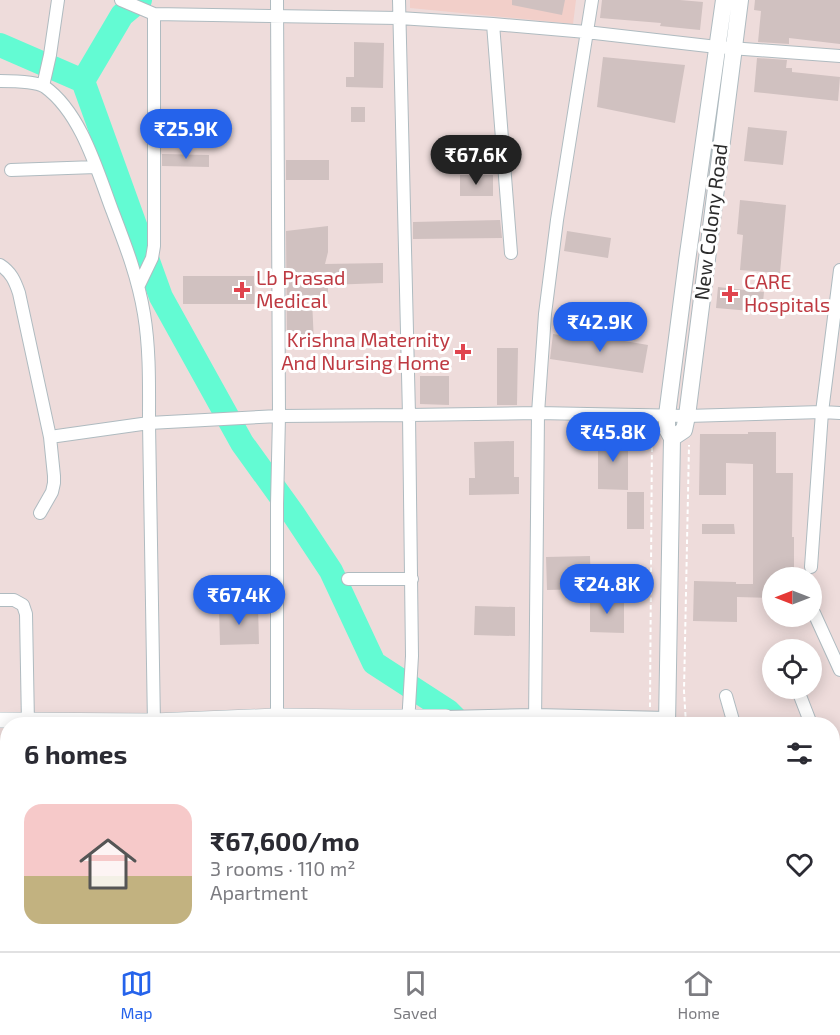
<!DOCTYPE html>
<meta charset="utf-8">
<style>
body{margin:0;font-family:"Exo 2",sans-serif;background:#f2f2f3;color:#2b2b33;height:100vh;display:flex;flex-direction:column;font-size:22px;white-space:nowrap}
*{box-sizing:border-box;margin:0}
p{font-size:20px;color:#7c7c81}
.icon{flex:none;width:33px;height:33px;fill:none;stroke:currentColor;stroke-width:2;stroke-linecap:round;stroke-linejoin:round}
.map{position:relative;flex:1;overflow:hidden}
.sheet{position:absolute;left:0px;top:717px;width:840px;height:234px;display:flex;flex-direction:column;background:#fff;border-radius:24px 24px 0 0;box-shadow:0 3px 15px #0003}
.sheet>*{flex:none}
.needle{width:39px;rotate:270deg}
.controls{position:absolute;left:762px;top:567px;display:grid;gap:12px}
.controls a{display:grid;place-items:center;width:60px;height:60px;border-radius:50%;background:#fff;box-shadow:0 3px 15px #0003;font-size:30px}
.price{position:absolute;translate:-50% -51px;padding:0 14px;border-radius:21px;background:#2563eb;color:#fff;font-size:20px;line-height:39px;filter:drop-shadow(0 2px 3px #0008)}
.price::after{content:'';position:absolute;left:50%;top:36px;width:18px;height:14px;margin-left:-9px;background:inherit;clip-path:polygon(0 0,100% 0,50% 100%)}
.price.on{background:#222;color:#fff}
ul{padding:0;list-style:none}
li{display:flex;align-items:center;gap:18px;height:150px;padding:0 24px}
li+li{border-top:2px solid #e1e1e2}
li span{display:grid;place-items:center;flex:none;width:168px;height:120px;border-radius:18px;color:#555}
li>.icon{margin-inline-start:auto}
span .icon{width:72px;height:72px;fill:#fffc;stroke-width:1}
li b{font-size:26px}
h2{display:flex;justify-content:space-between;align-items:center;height:72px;padding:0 24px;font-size:26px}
.tab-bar{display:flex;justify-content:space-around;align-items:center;height:84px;border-top:2px solid #e1e1e2;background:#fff;font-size:16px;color:#7c7c81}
.tab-bar a{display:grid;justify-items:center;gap:3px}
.tab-bar .on{color:#2563eb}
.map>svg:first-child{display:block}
.education{fill:#f2cfc9}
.pitch{fill:#f3e88c}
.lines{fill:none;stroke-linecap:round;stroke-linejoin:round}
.river{stroke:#63fbd3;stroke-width:24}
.building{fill:#d0c1c0}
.service-casing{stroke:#afbbc0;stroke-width:8}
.minor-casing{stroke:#afbbc0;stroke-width:14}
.tertiary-casing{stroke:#afbbc0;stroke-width:16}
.secondary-casing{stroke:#afbbc0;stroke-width:18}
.path{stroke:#fff;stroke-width:2;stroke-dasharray:4.5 3;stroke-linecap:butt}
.service{stroke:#fff;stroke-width:6}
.minor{stroke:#fff;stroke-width:12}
.tertiary{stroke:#fff;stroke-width:15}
.secondary{stroke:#fff;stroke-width:16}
.health-dot{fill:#e0444e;stroke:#fff;stroke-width:2}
.labels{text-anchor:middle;stroke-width:6;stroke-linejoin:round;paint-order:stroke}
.street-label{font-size:20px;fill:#2b2b2b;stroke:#fff}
.health-label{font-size:20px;fill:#be3a42;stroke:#fff;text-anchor:start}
</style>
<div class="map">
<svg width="840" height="951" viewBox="0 0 840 951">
<rect width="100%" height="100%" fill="#eedcdb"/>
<path class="education" d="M 410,0 L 576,0 L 573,24 L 410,8 Z"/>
<path class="pitch" d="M 833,861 L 840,868 L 840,951 L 757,951 L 751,944 L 832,944 Z"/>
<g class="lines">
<path class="river" d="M 0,45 L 83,81 L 161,297 L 242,443 L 294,515 L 331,571 L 374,663 L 448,711 L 461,724
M 83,81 L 122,15 L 140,0
M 319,951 L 339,944"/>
</g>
<path class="building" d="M 512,0 L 565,0 L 562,15 L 512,5 Z
M 602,0 L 680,0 L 703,2 L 700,30 L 660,26 L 661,23 L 600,18 Z
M 755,0 L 840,0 L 840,44 L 789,38 L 789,44 L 758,42 L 761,11 L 754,10 Z
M 354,42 L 384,43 L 383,88 L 346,87 L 346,77 L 354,77 Z
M 603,57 L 685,65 L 675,123 L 597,107 Z
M 757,58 L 787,60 L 786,68 L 792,68 L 792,72 L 840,77 L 838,101 L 754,92 Z
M 351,107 L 365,107 L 365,122 L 351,122 Z
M 748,127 L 787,131 L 783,165 L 744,161 Z
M 162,154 L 209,155 L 209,167 L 162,166 Z
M 286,160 L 329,160 L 329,180 L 286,180 Z
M 460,175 L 493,175 L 493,196 L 460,196 Z
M 740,200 L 786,205 L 780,273 L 740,270 L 743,235 L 737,234 Z
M 500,220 L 502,238 L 413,239 L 413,222 Z
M 328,226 L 328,252 L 325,264 L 383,263 L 383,283 L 328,285 L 328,300 L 312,300 L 314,343 L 287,343 L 286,231 Z
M 567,231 L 611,238 L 608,258 L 564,251 Z
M 183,276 L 254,276 L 255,304 L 183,304 Z
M 718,287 L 764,292 L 762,312 L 716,308 Z
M 553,334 L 606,342 L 607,338 L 648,345 L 643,373 L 550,359 Z
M 497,348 L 518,348 L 517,405 L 497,405 Z
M 420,376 L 449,376 L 449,405 L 420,404 Z
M 748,432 L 776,432 L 776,473 L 793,473 L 792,537 L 794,537 L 794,570 L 791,570 L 791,578 L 772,578 L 772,598 L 737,597 L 737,622 L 693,621 L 694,581 L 736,582 L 736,584 L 753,584 L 753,464 L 726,463 L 726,495 L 699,495 L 700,434 L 748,434 Z
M 598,437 L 628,437 L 628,490 L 598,489 Z
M 514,441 L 514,477 L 519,477 L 519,494 L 469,495 L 469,478 L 475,478 L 474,442 Z
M 627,492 L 644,492 L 644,529 L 627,529 Z
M 702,524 L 734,524 L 735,534 L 702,534 Z
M 590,556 L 591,589 L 547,590 L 546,557 Z
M 590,598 L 624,598 L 624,633 L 590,632 Z
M 258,606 L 259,644 L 220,645 L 219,607 Z
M 475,606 L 515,607 L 515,636 L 474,635 Z"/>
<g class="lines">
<g class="service-casing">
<path id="service" d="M 832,828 L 840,837"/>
</g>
<g class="minor-casing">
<path id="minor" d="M 121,0 L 154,14
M 277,0 L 279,416 L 409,415 L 399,0
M 493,24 L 511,253
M 0,81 C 11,81 36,81 45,87 C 81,113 97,170 112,210 C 125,244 138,277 144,314 C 150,350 149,387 149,423 L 50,437
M 43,86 L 50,55 L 58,0
M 11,170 L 96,167
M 0,265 C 11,272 15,281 19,293 L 50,437 L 54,476 L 54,483 L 52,492 L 40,513
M 139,285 L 152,258 L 154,246 L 154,14 L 399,18 L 493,24 L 586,32 L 717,47 L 840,56
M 811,567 L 822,412 L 840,413
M 348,579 L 412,579
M 0,600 L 14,600 L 23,605 L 26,614 L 28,724
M 814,613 L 840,670
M 797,688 L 811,724
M 726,696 L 734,724
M 446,717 L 535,715 L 667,718
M 154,724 L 149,423 L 279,416 L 277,504 L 277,724
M 408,724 L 412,656 L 409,415 L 538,413 L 687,416 L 822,412 L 840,270
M 535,724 L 538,413 L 545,314 L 557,220 L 592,0
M 30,944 L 30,951
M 155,944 L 155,951
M 279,944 L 280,950
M 496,944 L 499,951"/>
</g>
<g class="tertiary-casing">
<path id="tertiary" d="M 0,720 L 154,721 L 276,716 L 352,717 L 446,717"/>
</g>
<g class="secondary-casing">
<path id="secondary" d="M 672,438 L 684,430 L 687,416 L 740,0
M 667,724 L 672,438 L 667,429 L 667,415 L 687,261 L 724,0
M 832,789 L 840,785
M 832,809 L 840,806
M 635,951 L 642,944
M 657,951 L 664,944"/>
</g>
<path class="path" d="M 650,707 L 652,433
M 686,724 L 684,691 L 689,445
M 832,767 L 840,764
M 677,950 L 684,944
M 614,951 L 620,946"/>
<use href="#service" class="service"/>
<use href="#minor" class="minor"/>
<use href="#tertiary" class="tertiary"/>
<use href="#secondary" class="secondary"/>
</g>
<g class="health-dot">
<path d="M239 281h6v6h6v6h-6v6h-6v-6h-6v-6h6z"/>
<path d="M727 285h6v6h6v6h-6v6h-6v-6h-6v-6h6z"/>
<path d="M460 343h6v6h6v6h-6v6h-6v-6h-6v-6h6z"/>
</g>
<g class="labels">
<g class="street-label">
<text transform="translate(711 222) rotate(-83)" y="7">New Colony Road</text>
</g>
<g class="health-label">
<text x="256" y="285">Lb Prasad<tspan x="256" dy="23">Medical</tspan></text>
<text x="744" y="289">CARE<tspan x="744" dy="23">Hospitals</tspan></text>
<text x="450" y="347" text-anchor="end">Krishna Maternity<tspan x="450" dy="23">And Nursing Home</tspan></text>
</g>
</g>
</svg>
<div class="controls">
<a><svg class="needle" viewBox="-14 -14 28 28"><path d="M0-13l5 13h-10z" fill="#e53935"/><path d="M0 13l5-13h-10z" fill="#7c7c81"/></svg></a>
<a><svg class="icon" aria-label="locate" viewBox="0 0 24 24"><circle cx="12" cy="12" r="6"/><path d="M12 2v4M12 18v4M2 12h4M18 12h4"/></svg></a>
</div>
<b class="price" style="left:186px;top:160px">₹25.9K</b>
<b class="price on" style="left:476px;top:186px">₹67.6K</b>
<b class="price" style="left:600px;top:353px">₹42.9K</b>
<b class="price" style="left:613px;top:463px">₹45.8K</b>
<b class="price" style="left:607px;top:615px">₹24.8K</b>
<b class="price" style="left:239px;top:626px">₹67.4K</b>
<section class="sheet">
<h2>6 homes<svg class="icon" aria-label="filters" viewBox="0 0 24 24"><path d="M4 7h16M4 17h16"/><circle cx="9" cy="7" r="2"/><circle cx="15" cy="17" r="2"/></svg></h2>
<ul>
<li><span style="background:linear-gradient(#f6c9c9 60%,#c2b280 0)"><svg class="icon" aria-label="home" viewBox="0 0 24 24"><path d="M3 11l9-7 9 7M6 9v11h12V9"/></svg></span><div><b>₹67,600/mo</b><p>3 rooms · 110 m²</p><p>Apartment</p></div><svg class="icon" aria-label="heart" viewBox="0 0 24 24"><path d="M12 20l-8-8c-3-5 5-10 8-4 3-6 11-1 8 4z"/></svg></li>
</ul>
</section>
</div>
<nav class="tab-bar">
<a class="on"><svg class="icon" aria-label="map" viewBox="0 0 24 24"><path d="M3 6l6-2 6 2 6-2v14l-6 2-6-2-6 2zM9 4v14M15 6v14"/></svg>Map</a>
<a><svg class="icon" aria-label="saved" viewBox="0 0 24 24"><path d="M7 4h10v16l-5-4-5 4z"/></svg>Saved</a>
<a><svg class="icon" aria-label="home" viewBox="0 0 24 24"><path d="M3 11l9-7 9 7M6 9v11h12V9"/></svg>Home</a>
</nav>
